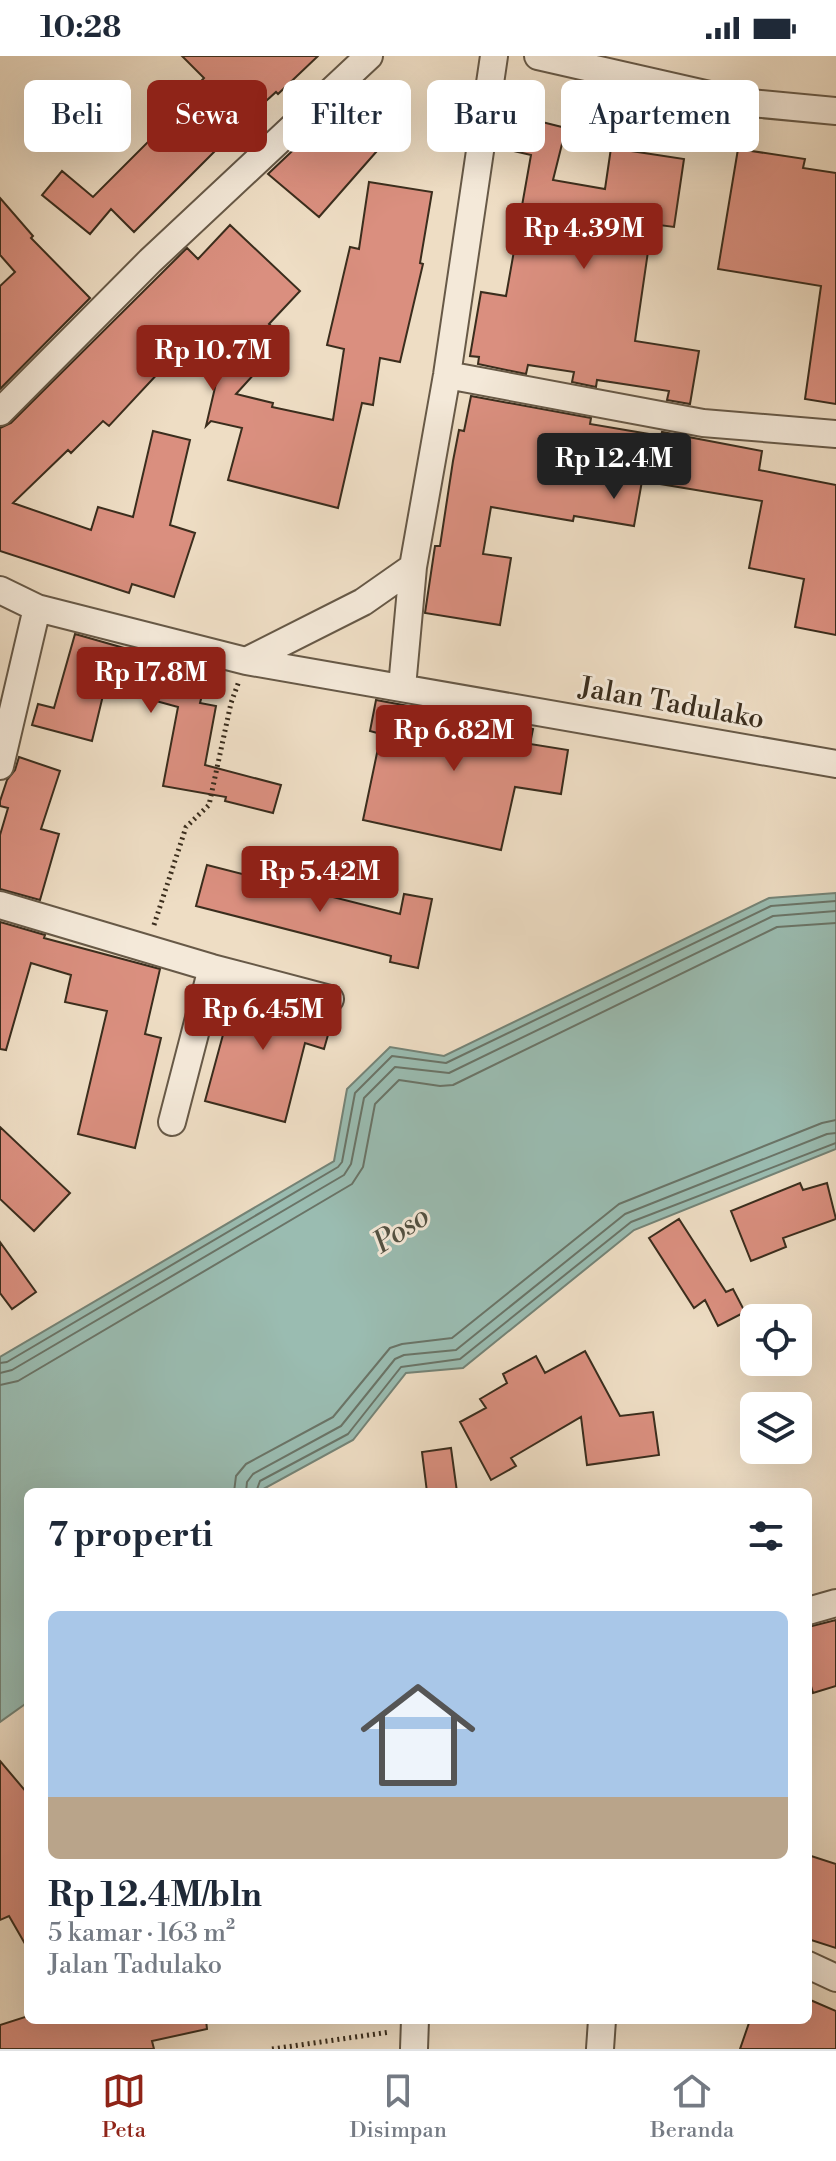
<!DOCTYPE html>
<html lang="id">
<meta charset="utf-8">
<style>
body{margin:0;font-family:"Libre Bodoni",serif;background:#f2f2f3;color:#1f2937;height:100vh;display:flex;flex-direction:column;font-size:30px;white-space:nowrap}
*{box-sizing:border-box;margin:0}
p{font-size:26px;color:#747a83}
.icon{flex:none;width:44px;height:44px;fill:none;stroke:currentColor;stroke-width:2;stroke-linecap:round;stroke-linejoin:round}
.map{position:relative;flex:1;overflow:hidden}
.side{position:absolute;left:24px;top:1432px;width:788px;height:536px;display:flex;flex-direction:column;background:#fff;border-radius:12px;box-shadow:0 8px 32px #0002}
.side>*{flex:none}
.top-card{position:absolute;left:24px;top:24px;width:788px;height:72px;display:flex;gap:16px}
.controls{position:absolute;left:740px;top:1248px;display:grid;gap:16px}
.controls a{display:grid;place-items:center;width:72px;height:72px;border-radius:12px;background:#fff;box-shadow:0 8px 32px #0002;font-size:40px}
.price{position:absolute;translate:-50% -68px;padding:0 18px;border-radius:8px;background:#8f2418;color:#fff;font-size:26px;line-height:52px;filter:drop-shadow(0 2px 4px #0008)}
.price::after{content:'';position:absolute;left:50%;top:48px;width:24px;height:18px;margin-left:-12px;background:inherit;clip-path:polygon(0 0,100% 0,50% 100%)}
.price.current{background:#222;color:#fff}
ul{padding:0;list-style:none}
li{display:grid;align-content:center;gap:16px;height:424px;padding:0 24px}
li span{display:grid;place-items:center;height:248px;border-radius:12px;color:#555}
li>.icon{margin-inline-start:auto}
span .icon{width:144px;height:144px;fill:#fffc;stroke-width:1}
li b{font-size:34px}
h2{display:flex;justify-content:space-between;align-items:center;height:96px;padding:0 24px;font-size:34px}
.chip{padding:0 28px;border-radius:12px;background:#fff;box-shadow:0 8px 32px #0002;font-size:28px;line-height:72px}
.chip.current{background:#8f2418;color:#fff}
.status{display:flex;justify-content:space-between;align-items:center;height:56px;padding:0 40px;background:#fff;direction:ltr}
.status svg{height:22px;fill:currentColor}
.dock{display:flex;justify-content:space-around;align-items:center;height:112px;border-top:2px solid #e0e1e3;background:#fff;font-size:22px;color:#747a83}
.dock a{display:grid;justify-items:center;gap:4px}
.dock .current{color:#8f2418}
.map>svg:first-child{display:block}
.water{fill:#9abcb1;stroke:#748376;stroke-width:2}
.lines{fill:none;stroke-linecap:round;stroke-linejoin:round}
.shore{stroke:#6a7467;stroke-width:2}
.building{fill:#da8f7f;stroke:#3a2d1d;stroke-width:2}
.minor-casing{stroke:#675947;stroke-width:30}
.path{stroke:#3a2d1d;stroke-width:5;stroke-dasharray:2 4;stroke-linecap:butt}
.minor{stroke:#f4e9d9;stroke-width:26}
.labels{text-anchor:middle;stroke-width:6;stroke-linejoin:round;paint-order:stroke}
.street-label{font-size:28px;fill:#3a2d1d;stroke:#f4e9d9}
.water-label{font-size:30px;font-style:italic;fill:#525142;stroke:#f4e9d9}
</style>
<div class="status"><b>10:28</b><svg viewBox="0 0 49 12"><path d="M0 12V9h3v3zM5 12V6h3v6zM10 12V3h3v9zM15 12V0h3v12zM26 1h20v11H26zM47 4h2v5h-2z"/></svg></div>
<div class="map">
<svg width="836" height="1993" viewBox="0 0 836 1993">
<rect width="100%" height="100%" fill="#eeddc4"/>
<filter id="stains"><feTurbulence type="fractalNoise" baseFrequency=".0025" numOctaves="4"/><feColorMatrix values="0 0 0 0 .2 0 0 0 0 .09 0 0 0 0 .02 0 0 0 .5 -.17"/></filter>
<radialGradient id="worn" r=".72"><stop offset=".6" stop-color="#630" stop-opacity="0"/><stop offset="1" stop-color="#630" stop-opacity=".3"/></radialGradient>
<path class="water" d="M 836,837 L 836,1093 L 634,1174 L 463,1312 L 406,1317 L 353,1384 L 258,1436 L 28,1436 L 28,1646 L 0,1666 L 0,1301 L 334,1105 L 347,1033 L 390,991 L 444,1000 L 769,842 Z"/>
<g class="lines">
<path class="shore" d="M 0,1307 L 7,1306 L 338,1111 L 342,1106 L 355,1037 L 392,1000 L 446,1007 L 771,850 L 836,845
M 0,1317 L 12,1314 L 344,1119 L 351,1108 L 364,1042 L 395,1011 L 449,1017 L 773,860 L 836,855
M 0,1329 L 18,1325 L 352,1128 L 363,1111 L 375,1048 L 399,1024 L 440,1030 L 453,1029 L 777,871 L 836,867
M 234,1436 L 236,1420 L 246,1408 L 333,1361 L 390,1292 L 402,1288 L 452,1282 L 619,1148 L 822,1067 L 836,1064
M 246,1436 L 247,1426 L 253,1418 L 341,1370 L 395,1303 L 404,1299 L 456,1294 L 625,1158 L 827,1078 L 836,1077
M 256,1436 L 260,1425 L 348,1378 L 401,1311 L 460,1303 L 631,1166 L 836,1087"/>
</g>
<path class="building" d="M 182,0 L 318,0 L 278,38 L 276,36 L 255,55 L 134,176 L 111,153 L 90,178 L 42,139 L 62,115 L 93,141 L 166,68 L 163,66 L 204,22 Z
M 348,42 L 391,79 L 319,161 L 268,118 Z
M 510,58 L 566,72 L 553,124 L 605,133 L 611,92 L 684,103 L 674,171 L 652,168 L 635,285 L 699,295 L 690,348 L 667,344 L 669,335 L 597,324 L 596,331 L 572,326 L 574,316 L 528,309 L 526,318 L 478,308 L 479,301 L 470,300 L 481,236 L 506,240 L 531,99 L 501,92 Z
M 738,93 L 805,103 L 803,112 L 836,117 L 836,348 L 805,343 L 821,230 L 718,213 Z
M 369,126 L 432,136 L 420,207 L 423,208 L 400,306 L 380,302 L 373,349 L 362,347 L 338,452 L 228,424 L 242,372 L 211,365 L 206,370 L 220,310 L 190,283 L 109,370 L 103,365 L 71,397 L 68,394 L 13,447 L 91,474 L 98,451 L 133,461 L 153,375 L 190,384 L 170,469 L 195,477 L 174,541 L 132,528 L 129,537 L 0,495 L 0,372 L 11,367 L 187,192 L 198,203 L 230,169 L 300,235 L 269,268 L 286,283 L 236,338 L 273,347 L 272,351 L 333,364 L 344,293 L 327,289 L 350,191 L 359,193 Z
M 0,142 L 33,180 L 31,182 L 90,242 L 0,333 L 0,230 L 15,216 L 0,199 Z
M 471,340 L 591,362 L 590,368 L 661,380 L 662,376 L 762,395 L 759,414 L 836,429 L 836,579 L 795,571 L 804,523 L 749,512 L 762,445 L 642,425 L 634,470 L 574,460 L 573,465 L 491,451 L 483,498 L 511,502 L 500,569 L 425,557 L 435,490 L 440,490 L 453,405 L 459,374 L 464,375 Z
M 75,578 L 208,616 L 200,647 L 216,650 L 205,709 L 281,729 L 273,757 L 225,745 L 226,741 L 163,730 L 178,651 L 105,631 L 92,685 L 32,669 L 38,648 L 54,652 Z
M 376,644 L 533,673 L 530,688 L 568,694 L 561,738 L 515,731 L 501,794 L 363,764 L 381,678 L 370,675 Z
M 19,701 L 60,715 L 41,773 L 59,778 L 40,844 L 0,833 L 0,779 L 8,752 L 0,750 L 0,745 L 7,724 L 15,714 Z
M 207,809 L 400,858 L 404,838 L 432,843 L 418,912 L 390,906 L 391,900 L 196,850 Z
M 0,866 L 45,879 L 44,882 L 160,913 L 145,978 L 161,982 L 135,1092 L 78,1078 L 107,955 L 65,946 L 71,919 L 31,907 L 6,994 L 0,993 Z
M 223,932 L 334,958 L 324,993 L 305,987 L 285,1066 L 205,1045 L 227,964 L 216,961 Z
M 0,1071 L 70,1137 L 34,1175 L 0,1143 Z
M 800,1127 L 803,1134 L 827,1127 L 836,1163 L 783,1182 L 786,1191 L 751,1205 L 731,1155 Z
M 679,1163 L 726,1236 L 733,1233 L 745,1256 L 718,1270 L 705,1244 L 694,1252 L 649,1182 Z
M 0,1186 L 36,1236 L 12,1253 L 0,1237 Z
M 585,1295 L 620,1360 L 653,1356 L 659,1399 L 587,1409 L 581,1361 L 511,1402 L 516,1410 L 491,1424 L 460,1366 L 486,1352 L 480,1343 L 507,1327 L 503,1318 L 536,1300 L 545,1317 Z
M 451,1392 L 457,1436 L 427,1436 L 422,1396 Z
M 836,1564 L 836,1630 L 813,1637 L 808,1620 L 808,1571 Z
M 0,1705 L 28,1738 L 28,1893 L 9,1860 L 0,1864 Z
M 808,1799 L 836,1808 L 836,1892 L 808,1883 Z
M 808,1943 L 836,1955 L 836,1993 L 740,1993 L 750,1964 L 808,1964 Z
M 28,1960 L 28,1964 L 206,1964 L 207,1973 L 152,1985 L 154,1993 L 0,1993 L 0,1969 Z"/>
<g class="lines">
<g class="minor-casing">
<path id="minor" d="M 538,0 L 740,46 L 836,55
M 447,319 L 703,367 L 836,378
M 0,356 L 150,205 L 369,0
M 0,534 L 37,552 L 246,605 L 836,708
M 246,605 L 363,546 L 413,511 L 447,319 L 494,0
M 402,631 L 413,511
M 0,710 L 37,552
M 0,849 L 212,912 L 330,943
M 172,1066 L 212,912
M 808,1555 L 836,1547
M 808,1909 L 836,1922
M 414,1993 L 415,1964
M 600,1993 L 602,1964"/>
</g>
<path class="path" d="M 154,869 L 186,771 L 209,749 L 231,647 L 239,625
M 272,1993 L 390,1976"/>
<use href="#minor" class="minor"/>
</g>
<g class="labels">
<g class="street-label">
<text transform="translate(672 646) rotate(10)" y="10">Jalan Tadulako</text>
</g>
<g class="water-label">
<text transform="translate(401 1173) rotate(-33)" y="10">Poso</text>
</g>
</g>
<rect width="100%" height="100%" filter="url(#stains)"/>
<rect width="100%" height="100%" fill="url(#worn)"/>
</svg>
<div class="controls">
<a><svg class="icon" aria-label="locate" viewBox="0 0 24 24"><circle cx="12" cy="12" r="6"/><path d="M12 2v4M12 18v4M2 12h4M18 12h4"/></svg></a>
<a><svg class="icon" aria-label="layers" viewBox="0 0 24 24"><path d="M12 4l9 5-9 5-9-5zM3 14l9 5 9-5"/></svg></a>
</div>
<b class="price" style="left:584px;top:215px">Rp 4.39M</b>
<b class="price" style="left:213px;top:337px">Rp 10.7M</b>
<b class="price current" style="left:614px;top:445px">Rp 12.4M</b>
<b class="price" style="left:151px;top:659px">Rp 17.8M</b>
<b class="price" style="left:454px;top:717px">Rp 6.82M</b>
<b class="price" style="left:320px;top:858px">Rp 5.42M</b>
<b class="price" style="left:263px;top:996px">Rp 6.45M</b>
<div class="top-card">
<a class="chip">Beli</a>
<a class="chip current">Sewa</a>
<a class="chip">Filter</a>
<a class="chip">Baru</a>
<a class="chip">Apartemen</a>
</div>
<section class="side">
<h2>7 properti<svg class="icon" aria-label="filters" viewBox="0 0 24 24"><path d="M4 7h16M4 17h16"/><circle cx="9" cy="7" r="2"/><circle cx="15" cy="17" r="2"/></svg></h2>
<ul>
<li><span style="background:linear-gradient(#a9c7e8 75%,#b9a48a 0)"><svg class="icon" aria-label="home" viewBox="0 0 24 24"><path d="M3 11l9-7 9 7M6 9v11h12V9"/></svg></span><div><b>Rp 12.4M/bln</b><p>5 kamar · 163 m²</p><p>Jalan Tadulako</p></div></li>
</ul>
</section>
</div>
<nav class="dock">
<a class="current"><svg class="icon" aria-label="map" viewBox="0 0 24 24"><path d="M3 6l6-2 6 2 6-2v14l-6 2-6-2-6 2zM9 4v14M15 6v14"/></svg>Peta</a>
<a><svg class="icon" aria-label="saved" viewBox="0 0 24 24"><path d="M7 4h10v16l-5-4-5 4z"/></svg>Disimpan</a>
<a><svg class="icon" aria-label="home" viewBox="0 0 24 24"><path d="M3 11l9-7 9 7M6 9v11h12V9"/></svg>Beranda</a>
</nav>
